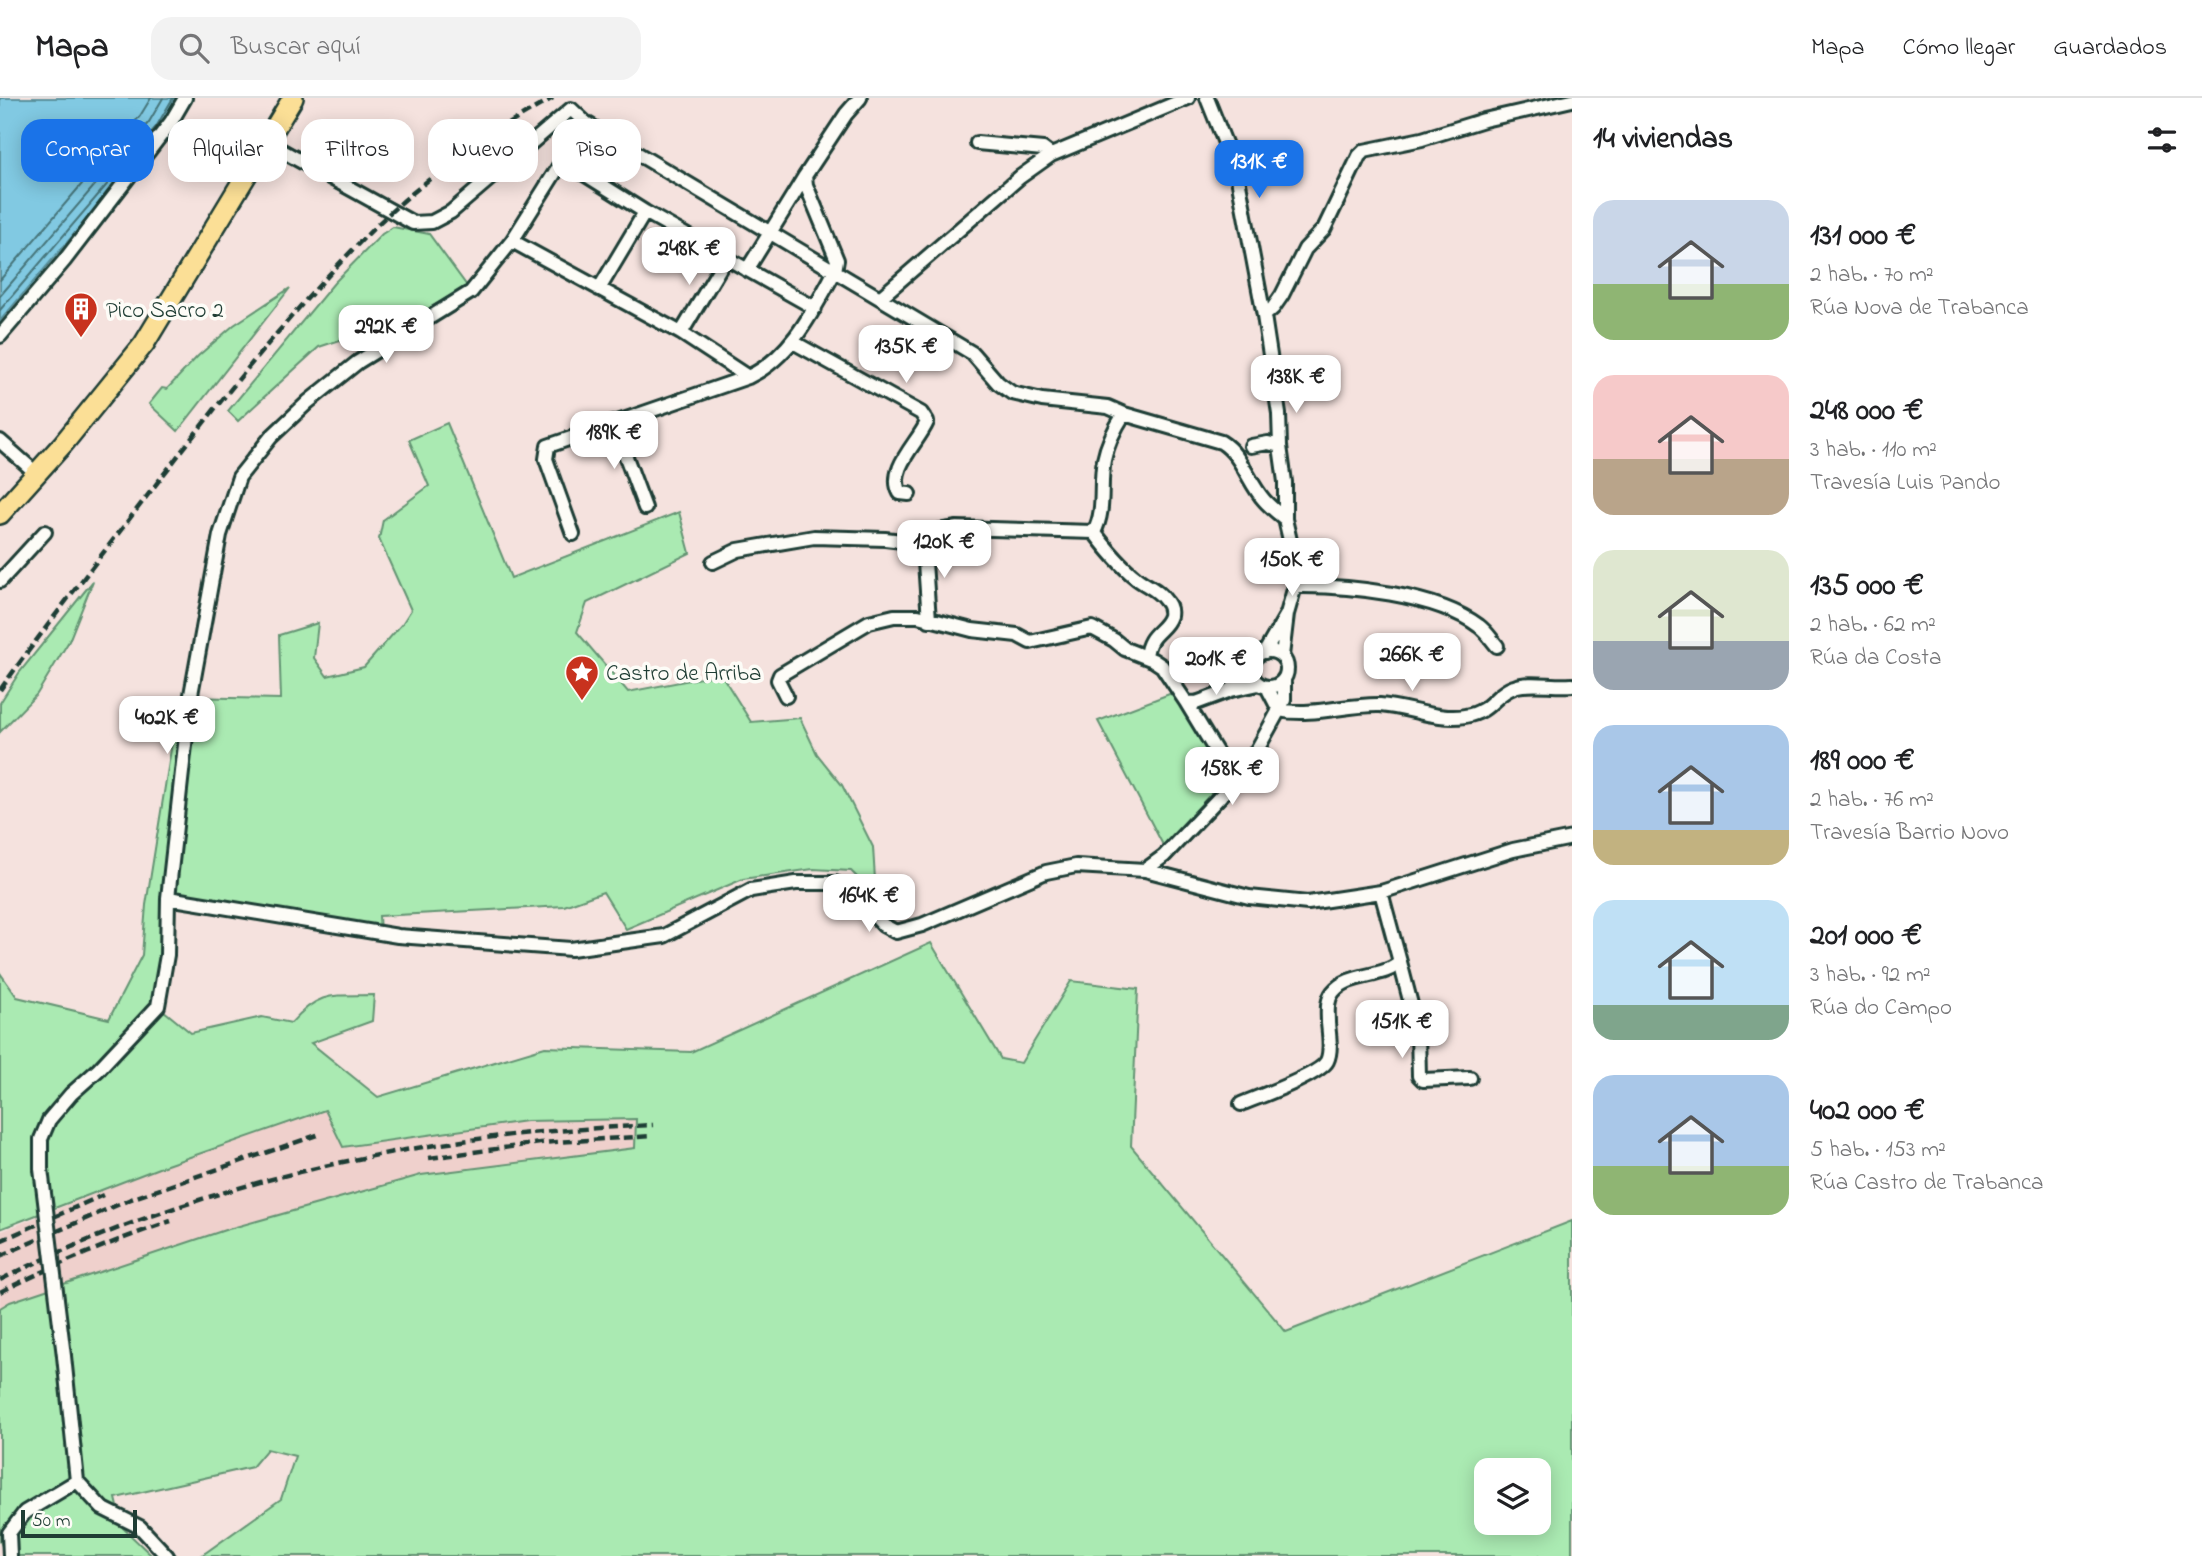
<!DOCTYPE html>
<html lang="es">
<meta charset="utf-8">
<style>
body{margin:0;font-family:"Indie Flower",sans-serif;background:#f2f2f2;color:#202124;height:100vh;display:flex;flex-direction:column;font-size:26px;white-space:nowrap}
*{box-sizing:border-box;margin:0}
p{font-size:23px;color:#757577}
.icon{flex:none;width:38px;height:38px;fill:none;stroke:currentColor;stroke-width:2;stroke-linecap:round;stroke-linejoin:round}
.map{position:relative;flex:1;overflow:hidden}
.panel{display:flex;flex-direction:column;background:#fff;width:630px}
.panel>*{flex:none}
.hud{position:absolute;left:21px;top:21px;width:665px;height:63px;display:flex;gap:14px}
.buttons{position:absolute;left:1474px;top:1360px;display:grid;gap:14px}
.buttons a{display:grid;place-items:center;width:77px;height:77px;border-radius:14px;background:#fff;box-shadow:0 4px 18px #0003;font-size:35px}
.scale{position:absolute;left:21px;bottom:18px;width:116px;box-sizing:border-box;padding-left:7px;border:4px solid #1f3d34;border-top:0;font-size:19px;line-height:24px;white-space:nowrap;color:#1f3d34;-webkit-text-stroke:5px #fdfcf7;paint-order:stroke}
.price{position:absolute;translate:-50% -60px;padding:0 16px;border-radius:14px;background:#fff;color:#222;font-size:23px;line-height:46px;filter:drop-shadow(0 2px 4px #0008)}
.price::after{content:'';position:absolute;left:50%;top:42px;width:21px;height:16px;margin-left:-10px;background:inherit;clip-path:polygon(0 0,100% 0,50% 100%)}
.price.current{background:#1a73e8;color:#fff}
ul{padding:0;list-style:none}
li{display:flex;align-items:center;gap:21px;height:175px;padding:0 21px}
li span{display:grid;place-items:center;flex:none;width:196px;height:140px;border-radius:21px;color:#555}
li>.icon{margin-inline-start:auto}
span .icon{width:84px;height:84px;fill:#fffc;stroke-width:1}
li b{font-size:30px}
h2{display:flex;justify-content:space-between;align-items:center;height:84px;padding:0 21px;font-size:30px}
.pill{padding:0 24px;border-radius:21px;background:#fff;box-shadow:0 4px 18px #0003;font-size:24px;line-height:63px}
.pill.current{background:#1a73e8;color:#fff}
header{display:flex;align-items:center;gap:42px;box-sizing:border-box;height:98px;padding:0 35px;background:#fff;border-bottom:2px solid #e0e0e0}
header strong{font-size:33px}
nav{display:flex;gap:38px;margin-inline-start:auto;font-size:24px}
.search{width:490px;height:63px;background:#f2f2f2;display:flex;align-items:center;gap:18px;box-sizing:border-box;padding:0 24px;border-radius:21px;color:#757577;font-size:26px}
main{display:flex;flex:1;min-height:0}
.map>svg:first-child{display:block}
.built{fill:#efd0cc}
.green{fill:#aaeab2;stroke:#649473;stroke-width:2;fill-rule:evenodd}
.water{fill:#81c9e2;stroke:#5a919c;stroke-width:2}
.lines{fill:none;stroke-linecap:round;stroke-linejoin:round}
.shore{stroke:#46757a;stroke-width:2}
.street-casing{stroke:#1f3d34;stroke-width:18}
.primary-casing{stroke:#1f3d34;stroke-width:24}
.street{stroke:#fdfcf7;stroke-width:12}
.primary{stroke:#fbdf96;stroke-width:19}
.rail{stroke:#1f3d34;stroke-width:4.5;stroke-dasharray:10 5;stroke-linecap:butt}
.street-bridge-casing{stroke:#1f3d34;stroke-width:18;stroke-linecap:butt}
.street-bridge{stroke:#fdfcf7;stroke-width:12}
.labels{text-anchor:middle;stroke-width:7;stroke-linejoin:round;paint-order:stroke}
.poi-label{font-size:23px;fill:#1f3d34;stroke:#fdfcf7;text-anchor:start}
</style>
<header>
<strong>Mapa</strong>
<div class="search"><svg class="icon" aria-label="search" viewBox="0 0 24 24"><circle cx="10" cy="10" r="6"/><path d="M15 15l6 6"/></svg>Buscar aquí</div>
<nav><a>Mapa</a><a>Cómo llegar</a><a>Guardados</a></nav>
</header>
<main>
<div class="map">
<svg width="1572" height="1458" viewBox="0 0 1572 1458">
<rect width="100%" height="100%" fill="#f5e2de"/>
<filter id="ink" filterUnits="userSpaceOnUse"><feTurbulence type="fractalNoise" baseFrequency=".0143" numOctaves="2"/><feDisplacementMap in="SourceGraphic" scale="14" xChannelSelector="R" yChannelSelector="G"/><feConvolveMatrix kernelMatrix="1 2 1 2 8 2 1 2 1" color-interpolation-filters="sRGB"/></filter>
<g filter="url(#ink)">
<path class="built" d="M 325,1012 L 343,1049 L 526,1023 L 636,1021 L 635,1050 L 421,1078 L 10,1204 L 0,1210 L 0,1134 L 164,1068 Z"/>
<path class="green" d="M 393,129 L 429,136 L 467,188 L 364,248 L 346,240 L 319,249 L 238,323 L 228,313 L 334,185 L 382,136 Z
M 290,190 L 178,333 L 149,306 L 162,290 L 167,291 L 198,258 L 234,227 Z
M 447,325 L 511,480 L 679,414 L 690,455 L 587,505 L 577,534 L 628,594 L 721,576 L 751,624 L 800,620 L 817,656 L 842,687 L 873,749 L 876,798 L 851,773 L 813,771 L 743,781 L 626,831 L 603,794 L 564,808 L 379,818 L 380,835 L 169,800 L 158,908 L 191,935 L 262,919 L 291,925 C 320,892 334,898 374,897 L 372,923 L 311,945 L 378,999 L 545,949 L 691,954 L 931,845 L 1001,961 L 1021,965 L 1071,883 L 1138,891 L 1131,1048 L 1286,1234 L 1572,1123 L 1572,1458 L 201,1458 L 281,1401 L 295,1358 L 267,1351 L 252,1369 L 116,1400 L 123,1430 L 152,1458 L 6,1458 L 0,1443 L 0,1210 L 10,1204 L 225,1132 L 421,1077 L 635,1050 L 636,1021 L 526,1023 L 343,1049 L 325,1012 L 164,1068 L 0,1131 L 0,875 L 17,899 L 109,921 L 142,857 L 146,807 L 175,626 L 188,599 L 281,601 L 279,537 L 318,525 L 314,560 L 327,578 L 364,569 L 402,526 L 411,512 L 379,441 L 383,422 L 429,388 L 409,342 ZM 1486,1372 L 1538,1372 L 1538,1424 L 1486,1424 Z
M 93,483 L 69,543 L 37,596 L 0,634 L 0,605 L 19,575 Z
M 1172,595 L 1225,681 L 1163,747 L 1098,623 Z"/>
<path class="water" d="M 0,0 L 181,0 L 162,33 L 0,223 Z"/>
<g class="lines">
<path class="shore" d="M 0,182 L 140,18 L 151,0
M 0,198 L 149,24 L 163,0
M 0,212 L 156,29 L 173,0"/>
<g class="street-casing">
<path id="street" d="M 1207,0 L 1237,75 L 1264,218 L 1279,316 L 1280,348 L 1285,384 L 1285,421 L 1292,451 L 1295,488 L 1287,516
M 187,35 L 247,75
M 266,44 L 413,125 L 432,124 L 451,114 L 571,11 L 586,25 L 972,255 L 998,285 L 1012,295 L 1042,302 L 1108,309 L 1124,316 L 1221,344 C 1242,357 1248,384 1264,402 C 1270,409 1278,415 1285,421
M 977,45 L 1043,51 L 1051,57
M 562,62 L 645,114 L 815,210
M 512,143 L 681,235 L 748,279
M 747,172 L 805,78
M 599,191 L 645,114
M 881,199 L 1020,79 L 1051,57 L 1188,0
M 1264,218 L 1273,210 L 1282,197 L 1305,151 L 1324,131 L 1359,58 L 1364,53 L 1422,41 L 1484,22 L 1572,2
M 681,235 L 726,160
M 0,238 L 64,163 L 171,24 L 185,0
M 793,244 L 921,315 L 927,324 C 918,345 887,371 900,395 L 909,396
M 613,324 L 645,410
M 0,343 L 36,375
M 1251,348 L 1268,345 L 1280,348
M 1094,434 C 1106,450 1119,466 1135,479 C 1144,487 1158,491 1165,502 C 1169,506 1171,512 1170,518 C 1165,534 1148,534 1146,559
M 573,436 L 546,361 L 548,348 L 748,279 C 791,259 813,213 835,173 L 837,162 L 806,87 L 805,78 L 846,16 L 860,0
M 927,442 L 925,464 L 929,522
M 713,464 L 738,452 L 814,439 L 885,441 L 911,444 L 927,442 L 938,433 L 957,430 L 1094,434 C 1106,412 1099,387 1104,362 C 1107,347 1115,330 1124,316
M 0,483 L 45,434
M 1295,488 C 1346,487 1437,496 1479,528 C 1486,533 1491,541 1497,548
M1251 571a18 18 0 1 1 36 0a18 18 0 1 1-36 0Z
M 1265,554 L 1287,516 L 1282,558
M 1251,570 L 1231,592 L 1259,586
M 1267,589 L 1279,612 L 1284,602 L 1284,582
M 786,598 L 778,582 L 780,577 L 869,524 L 894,518 L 918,518 L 972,532 L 1017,537 L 1030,544 L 1092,530 L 1114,542 L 1125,551 L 1153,562 L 1162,568 L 1186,604 L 1196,605 L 1231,592
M 1186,604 L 1234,683
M 1145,772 L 1164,758 L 1247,670 L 1279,612 C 1313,619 1346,606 1380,607 C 1408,609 1439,623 1465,618 C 1493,613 1492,597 1514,589 C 1529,583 1554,589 1572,587
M 168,800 L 398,838 L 571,851 L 664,838 L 751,792 L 796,785 L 835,785 L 851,792 L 883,827 L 896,834 L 922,827 L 1046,774 L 1076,768 L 1145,772 L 1249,799 L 1308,805 L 1381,794 L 1513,752 L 1572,740
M 1400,864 L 1418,933 L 1419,978 L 1423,982 L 1470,980
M 1241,1006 C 1258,999 1320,977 1327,963 C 1332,953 1329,936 1328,925 C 1328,915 1326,903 1333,894 C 1349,874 1383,881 1400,864 L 1381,794
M 41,1071 L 41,1041 L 49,1022 L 71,996 L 98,972 L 158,908 L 167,857 L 168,800 L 190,602 L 220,437 L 239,379 L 271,339 L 308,304 L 358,264 L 471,194 L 512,143 L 586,25
M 64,1258 L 77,1383
M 77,1383 L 102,1410 L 140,1429 L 167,1458
M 10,1458 L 9,1435 L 25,1414 L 77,1383"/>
</g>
<g class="primary-casing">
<path id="primary" d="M 0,416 L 63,346 L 144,246 L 293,0"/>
</g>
<use href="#street" class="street"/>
<use href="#primary" class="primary"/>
<path class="rail" d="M 0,592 C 47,526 98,462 147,398 C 219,304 293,210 377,127 C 426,79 493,33 553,0
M 429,1060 L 540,1045 L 652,1038
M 0,1143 L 103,1097
M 0,1158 L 131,1101 L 320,1036
M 0,1182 C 167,1099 355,1051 541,1034 C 578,1031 616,1029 653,1027
M 0,1194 C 55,1167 113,1143 171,1123"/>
<g class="street-bridge-casing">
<path id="street-bridge" d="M 41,1071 L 64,1258"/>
</g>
<use href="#street-bridge" class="street-bridge"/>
</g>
</g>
<defs>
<g id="building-pin" transform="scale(1.75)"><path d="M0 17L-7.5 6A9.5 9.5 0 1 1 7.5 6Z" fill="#c8321e" stroke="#fdfcf7"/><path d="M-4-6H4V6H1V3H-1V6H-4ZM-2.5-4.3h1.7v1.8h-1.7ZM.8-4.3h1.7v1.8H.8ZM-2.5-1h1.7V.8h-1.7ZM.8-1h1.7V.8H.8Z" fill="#fff"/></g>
<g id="sight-pin" transform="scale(1.75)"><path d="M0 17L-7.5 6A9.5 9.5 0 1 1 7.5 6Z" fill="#c8321e" stroke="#fdfcf7"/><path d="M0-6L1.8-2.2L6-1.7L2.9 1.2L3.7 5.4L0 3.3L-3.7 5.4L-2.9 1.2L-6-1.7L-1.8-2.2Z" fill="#fff"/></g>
</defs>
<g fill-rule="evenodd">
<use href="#building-pin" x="81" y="211"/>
<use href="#sight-pin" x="582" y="574"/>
</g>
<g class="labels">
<g class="poi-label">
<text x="106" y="219">Pico Sacro 2</text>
<text x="606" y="582">Castro de Arriba</text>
</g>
</g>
</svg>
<div class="buttons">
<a><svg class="icon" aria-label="layers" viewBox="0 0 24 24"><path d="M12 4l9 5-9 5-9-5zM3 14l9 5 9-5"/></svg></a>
</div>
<div class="scale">50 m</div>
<b class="price current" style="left:1259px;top:102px">131K €</b>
<b class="price" style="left:689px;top:189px">248K €</b>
<b class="price" style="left:386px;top:267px">292K €</b>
<b class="price" style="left:906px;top:287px">135K €</b>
<b class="price" style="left:1296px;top:317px">138K €</b>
<b class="price" style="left:614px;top:373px">189K €</b>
<b class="price" style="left:944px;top:482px">120K €</b>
<b class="price" style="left:1292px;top:500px">150K €</b>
<b class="price" style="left:1412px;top:595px">266K €</b>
<b class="price" style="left:1216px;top:599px">201K €</b>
<b class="price" style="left:167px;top:658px">402K €</b>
<b class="price" style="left:1232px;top:709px">158K €</b>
<b class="price" style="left:869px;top:836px">164K €</b>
<b class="price" style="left:1402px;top:962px">151K €</b>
<div class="hud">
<a class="pill current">Comprar</a>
<a class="pill">Alquilar</a>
<a class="pill">Filtros</a>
<a class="pill">Nuevo</a>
<a class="pill">Piso</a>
</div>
</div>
<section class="panel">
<h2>14 viviendas<svg class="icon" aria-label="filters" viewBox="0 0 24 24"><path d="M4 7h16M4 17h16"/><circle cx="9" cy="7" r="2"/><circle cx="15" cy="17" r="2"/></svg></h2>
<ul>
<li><span style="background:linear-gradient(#c9d6e8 60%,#8fb573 0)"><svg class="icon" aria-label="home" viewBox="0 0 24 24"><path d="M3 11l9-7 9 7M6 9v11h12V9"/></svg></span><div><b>131 000 €</b><p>2 hab. · 70 m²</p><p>Rúa Nova de Trabanca</p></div></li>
<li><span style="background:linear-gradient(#f6c9c9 60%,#b9a48a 0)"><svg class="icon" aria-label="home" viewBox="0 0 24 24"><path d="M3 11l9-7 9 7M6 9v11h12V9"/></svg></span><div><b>248 000 €</b><p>3 hab. · 110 m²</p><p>Travesía Luis Pando</p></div></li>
<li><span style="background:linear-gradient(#dfe7d0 65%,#9aa5b1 0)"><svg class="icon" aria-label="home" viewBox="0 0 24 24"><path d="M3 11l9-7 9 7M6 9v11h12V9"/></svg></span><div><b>135 000 €</b><p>2 hab. · 62 m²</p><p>Rúa da Costa</p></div></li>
<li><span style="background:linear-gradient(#a9c7e8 75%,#c2b280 0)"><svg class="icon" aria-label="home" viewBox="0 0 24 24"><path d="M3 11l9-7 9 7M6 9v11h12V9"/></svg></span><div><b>189 000 €</b><p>2 hab. · 76 m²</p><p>Travesía Barrio Novo</p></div></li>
<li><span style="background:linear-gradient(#bfe0f5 75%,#7fa58c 0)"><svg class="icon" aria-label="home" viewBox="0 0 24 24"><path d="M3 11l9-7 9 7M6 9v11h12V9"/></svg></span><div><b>201 000 €</b><p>3 hab. · 92 m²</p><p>Rúa do Campo</p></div></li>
<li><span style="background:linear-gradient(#a9c7e8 65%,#8fb573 0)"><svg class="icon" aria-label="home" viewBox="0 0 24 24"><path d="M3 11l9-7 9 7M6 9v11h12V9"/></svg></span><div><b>402 000 €</b><p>5 hab. · 153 m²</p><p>Rúa Castro de Trabanca</p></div></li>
</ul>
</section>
</main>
